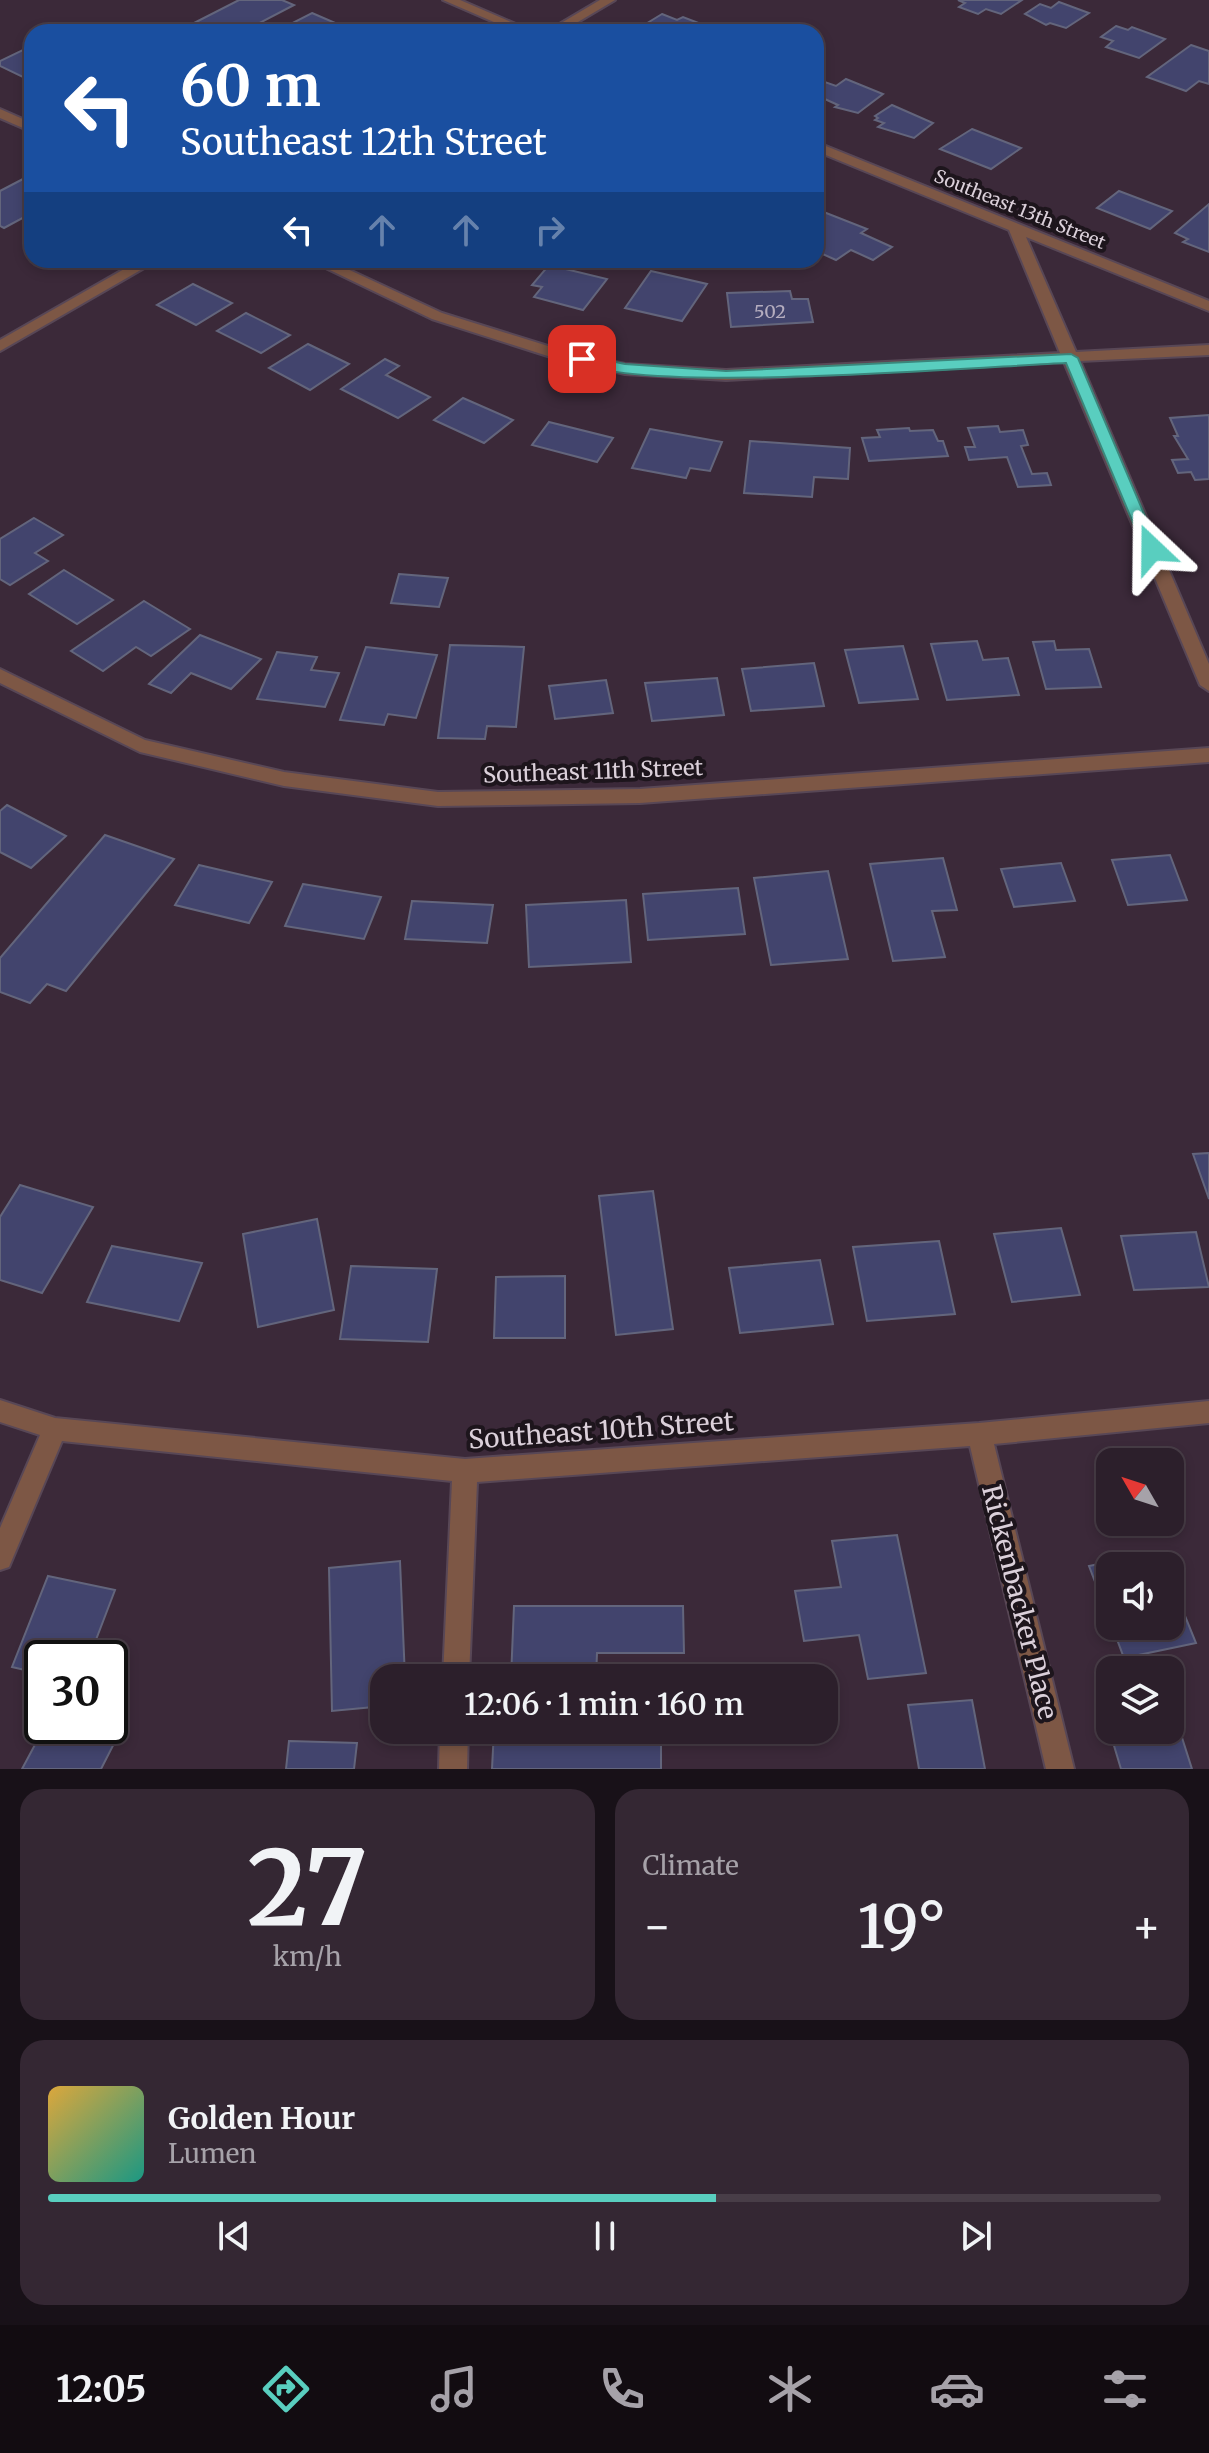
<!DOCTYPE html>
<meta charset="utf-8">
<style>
body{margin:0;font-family:Merriweather,serif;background:#342733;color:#f1f3f6;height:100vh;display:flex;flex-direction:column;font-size:30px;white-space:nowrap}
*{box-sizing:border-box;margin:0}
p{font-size:26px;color:#a6a2a9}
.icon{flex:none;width:44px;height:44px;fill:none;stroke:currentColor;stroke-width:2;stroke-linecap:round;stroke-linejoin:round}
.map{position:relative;height:1769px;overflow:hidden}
.side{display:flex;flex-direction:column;gap:20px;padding:20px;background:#181118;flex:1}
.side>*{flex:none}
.hud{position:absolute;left:24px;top:24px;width:800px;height:244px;border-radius:24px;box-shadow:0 4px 12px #0003,0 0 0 2px #483d47;background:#1a4fa0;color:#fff;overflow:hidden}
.needle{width:52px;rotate:309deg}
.fabs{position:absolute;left:1096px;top:1448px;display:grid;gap:16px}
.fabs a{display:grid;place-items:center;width:88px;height:88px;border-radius:16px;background:#2c1f2b;box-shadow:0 4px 12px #0003,0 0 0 2px #483d47;font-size:40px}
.speed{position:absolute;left:24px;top:1640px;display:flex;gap:16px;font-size:40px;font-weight:700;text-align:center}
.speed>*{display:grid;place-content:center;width:104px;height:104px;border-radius:50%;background:#2c1f2b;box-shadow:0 4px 12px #0003,0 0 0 2px #483d47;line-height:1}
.speed .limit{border:4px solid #111;border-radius:12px;background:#fff;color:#111}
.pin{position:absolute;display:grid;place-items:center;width:68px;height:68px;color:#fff;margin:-34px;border-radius:16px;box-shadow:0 4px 12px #0006}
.me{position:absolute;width:88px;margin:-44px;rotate:337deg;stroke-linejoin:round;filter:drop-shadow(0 0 6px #0008)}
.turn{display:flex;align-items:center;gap:28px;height:168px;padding:0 24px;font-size:36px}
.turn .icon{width:104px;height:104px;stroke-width:2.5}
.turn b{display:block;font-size:56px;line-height:68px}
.lanes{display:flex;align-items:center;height:76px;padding:0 24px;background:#0003;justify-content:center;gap:40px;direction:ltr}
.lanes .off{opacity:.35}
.big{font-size:60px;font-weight:600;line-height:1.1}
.side .tile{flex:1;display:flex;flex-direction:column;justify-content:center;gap:12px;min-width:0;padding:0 28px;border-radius:24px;background:#342733}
.side .dial{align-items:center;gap:0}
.dial b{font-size:104px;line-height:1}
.song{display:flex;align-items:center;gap:24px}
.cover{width:96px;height:96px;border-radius:12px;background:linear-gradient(135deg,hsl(40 70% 55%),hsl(170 70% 35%))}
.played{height:8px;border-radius:4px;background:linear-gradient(90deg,#59cebf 60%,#483d47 60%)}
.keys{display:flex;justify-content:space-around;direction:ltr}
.heat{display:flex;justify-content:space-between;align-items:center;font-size:44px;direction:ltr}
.side .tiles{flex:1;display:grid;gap:20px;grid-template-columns:1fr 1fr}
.tile:last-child{grid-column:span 2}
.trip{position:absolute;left:370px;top:1664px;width:468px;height:80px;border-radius:24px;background:#2c1f2b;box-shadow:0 4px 12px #0003,0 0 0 2px #483d47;font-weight:600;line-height:80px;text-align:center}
.dock{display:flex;height:128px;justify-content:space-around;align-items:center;background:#120c11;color:#a6a2a9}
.dock .icon{width:56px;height:56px}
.dock .on{color:#59cebf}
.dock b{font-size:36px;color:#f1f3f6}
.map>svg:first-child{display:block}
</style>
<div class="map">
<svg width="1209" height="1769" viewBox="0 0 1209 1769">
<rect width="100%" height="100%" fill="#3b2939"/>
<g fill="#42446d" stroke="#63657c" stroke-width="2">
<polygon points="239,0 282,0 294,5 242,32 220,32 196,22"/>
<polygon points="958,0 1022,0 1001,14 986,9 978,14 959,7 965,3"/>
<polygon points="1059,2 1089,13 1066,28 1050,23 1046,25 1025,14 1040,4 1051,8"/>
<polygon points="312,13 347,28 339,32 275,32"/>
<polygon points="662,14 677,20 683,17 701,24 686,32 636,30"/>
<polygon points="1116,26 1128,30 1132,27 1165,39 1139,58 1106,47 1113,41 1101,37"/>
<polygon points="1191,45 1209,51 1209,84 1199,81 1186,91 1147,77"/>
<polygon points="27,48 32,50 32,77 27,79 0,66 0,61"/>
<polygon points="846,79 883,94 858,113 835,107 838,105 816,95 816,88 825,82 836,86"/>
<polygon points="892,105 933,123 914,138 878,127 884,123 875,120 878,118 875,116"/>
<polygon points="972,129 1021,148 991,169 940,149"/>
<polygon points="23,179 32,184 32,213 4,228 0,226 0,191"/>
<polygon points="1119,191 1172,211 1150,229 1097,208"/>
<polygon points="1209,204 1209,252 1183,242 1188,239 1175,233"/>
<polygon points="816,209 867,229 861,233 892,247 873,260 851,250 836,260 816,251"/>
<polygon points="549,265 607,279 583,310 534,297 542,287 532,285"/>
<polygon points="651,271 707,284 682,321 625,308"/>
<polygon points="193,284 232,303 196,325 157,305"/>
<polygon points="790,291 792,299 808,299 813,322 731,327 727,293"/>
<polygon points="246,313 290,335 261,353 217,331"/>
<polygon points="308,344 349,364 310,390 269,368"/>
<polygon points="385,359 399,366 386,375 430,397 398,418 341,389"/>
<polygon points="463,398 513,420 484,443 434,420"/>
<polygon points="1209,415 1209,479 1195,480 1191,472 1178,473 1172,460 1188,459 1174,436 1178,436 1170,418"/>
<polygon points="549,422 613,438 597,462 532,445"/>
<polygon points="998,426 1000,432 1023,430 1028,445 1021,446 1032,474 1047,473 1051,485 1018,487 1007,457 969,460 965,447 975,447 968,428"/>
<polygon points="909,428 910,431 933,430 938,441 943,441 948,456 869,461 862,438 880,437 877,430"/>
<polygon points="650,429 722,442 710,471 690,468 686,478 632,468"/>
<polygon points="750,441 850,448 848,479 814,477 812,497 744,493"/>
<polygon points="34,518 63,535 35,553 48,561 10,585 0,579 0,539"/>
<polygon points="64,570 113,600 77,624 29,594"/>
<polygon points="399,574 448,578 439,607 391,603"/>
<polygon points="144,601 190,629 151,656 136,647 103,671 71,651"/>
<polygon points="200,635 261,659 231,689 191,673 171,693 149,684"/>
<polygon points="977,641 983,660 1008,658 1019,695 947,700 931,644"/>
<polygon points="1054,641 1056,650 1089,649 1101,687 1046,689 1033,642"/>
<polygon points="450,645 524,647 516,727 487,726 485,739 438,738"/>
<polygon points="903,646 918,699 859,703 845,650"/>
<polygon points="366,647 437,655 416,718 388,714 384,725 340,720"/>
<polygon points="277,652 317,657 311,670 339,673 325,707 257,699"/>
<polygon points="814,663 824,706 751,711 742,669"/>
<polygon points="717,678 724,715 652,721 645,683"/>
<polygon points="606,680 613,713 555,719 549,686"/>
<polygon points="7,805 66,836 31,868 0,852 0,811"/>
<polygon points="105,835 174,859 66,991 47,984 30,1003 0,992 0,958"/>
<polygon points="1170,855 1187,900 1128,905 1112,860"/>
<polygon points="943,858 957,910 932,911 945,957 893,961 870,864"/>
<polygon points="1061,863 1075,901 1014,907 1001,869"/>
<polygon points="199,865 272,882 249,923 175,905"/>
<polygon points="828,871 848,959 771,965 754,878"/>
<polygon points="303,884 381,897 364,939 285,926"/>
<polygon points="738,888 745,934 648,940 643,894"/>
<polygon points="626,900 631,962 529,967 526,905"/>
<polygon points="412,901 493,905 487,943 405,939"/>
<polygon points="1209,1153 1209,1199 1193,1154"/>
<polygon points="20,1185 93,1207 42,1293 0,1280 0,1217"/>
<polygon points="653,1191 673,1329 616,1335 599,1196"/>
<polygon points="317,1219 334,1310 258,1327 243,1234"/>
<polygon points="1061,1228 1080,1295 1012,1302 994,1234"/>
<polygon points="1196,1232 1209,1287 1134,1290 1121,1236"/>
<polygon points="939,1241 955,1314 867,1321 853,1247"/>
<polygon points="112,1246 202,1263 179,1321 87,1302"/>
<polygon points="820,1260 833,1324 740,1333 729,1268"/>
<polygon points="351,1266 437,1269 428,1342 340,1339"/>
<polygon points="565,1276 565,1338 494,1338 496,1277"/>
<polygon points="897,1535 926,1673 868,1679 859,1635 804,1641 795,1591 841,1587 832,1541"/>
<polygon points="1159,1552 1165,1566 1110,1566 1110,1621 1089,1566"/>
<polygon points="400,1561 405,1678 384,1678 384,1706 332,1711 329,1568"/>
<polygon points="48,1576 115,1590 89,1658 42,1658 42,1674 12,1667"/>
<polygon points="1170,1579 1196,1643 1124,1658 1112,1626 1170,1626"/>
<polygon points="514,1606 683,1606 684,1653 597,1653 596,1678 511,1678"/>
<polygon points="1110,1688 1110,1730 1170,1730 1170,1700 1192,1769 1121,1769 1097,1689"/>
<polygon points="972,1700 985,1769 919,1769 908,1705"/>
<polygon points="110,1721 123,1726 101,1769 22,1769 45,1726 110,1726"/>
<polygon points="494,1730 661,1730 661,1769 492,1769"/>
<polygon points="289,1741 357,1743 354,1769 286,1769"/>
</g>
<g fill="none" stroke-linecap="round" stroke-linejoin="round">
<g stroke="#584756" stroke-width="4">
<g id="minor">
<polygon points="443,0 460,0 534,32 517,32"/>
<polygon points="600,0 615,0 561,32 546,32"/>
<polygon points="0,109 32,123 32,132 0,118"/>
<polygon points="816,142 1209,301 1209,311 1026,237 1076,352 1209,345 1209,355 1080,361 1209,664 1209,691 1200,685 1064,362 726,380 625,374 554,358 432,319 309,260 328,260 442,313 564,351 625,364 726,370 1060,353 1009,230 816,151"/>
<polygon points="140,260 158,260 0,351 0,340"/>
<polygon points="0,669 145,740 284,772 438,792 640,789 1209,748 1209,762 640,803 438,806 284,786 140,752 0,683"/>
<polygon points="0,1400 55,1418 465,1459 979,1423 1209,1401 1209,1423 994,1444 1074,1769 1046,1769 970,1446 477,1482 469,1678 443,1678 452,1481 62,1441 9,1567 0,1570 0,1528 40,1435 0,1422"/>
<polygon points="440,1730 468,1730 467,1769 439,1769"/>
</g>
</g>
<use href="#minor" fill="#7d5745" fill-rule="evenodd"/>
</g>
<path fill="#59cebf" stroke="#3a867c" stroke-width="2" d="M1071 354 1078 358 1159 549 1157 552H1146L1144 549 1066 363C988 366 621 397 575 359L582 355 625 364 726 371Z"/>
<g text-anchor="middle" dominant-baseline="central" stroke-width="8" stroke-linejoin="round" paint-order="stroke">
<g font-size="18" fill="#dbd0da" stroke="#1d151c">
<text transform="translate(1020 209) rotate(22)">Southeast 13th Street</text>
</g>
<g font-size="18" fill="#b5adbf">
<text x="770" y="311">502</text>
</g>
<g font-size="22" fill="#dbd0da" stroke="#1d151c">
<text transform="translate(593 771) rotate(-2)">Southeast 11th Street</text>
</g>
<g font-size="26" fill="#dbd0da" stroke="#1d151c">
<text transform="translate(601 1430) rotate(-4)">Southeast 10th Street</text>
<text transform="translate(1020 1602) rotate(76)">Rickenbacker Place</text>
</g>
</g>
</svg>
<div class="fabs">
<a><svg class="needle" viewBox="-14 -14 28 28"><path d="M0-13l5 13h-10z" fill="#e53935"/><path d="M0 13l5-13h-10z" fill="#a6a2a9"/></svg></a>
<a><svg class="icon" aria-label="sound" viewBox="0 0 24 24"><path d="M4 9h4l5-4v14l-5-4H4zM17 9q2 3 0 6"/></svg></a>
<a><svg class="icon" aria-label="layers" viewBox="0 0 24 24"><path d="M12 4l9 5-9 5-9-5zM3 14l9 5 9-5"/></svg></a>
</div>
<div class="speed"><div class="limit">30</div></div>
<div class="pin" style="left:582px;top:359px;background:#d93025"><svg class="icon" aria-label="arrive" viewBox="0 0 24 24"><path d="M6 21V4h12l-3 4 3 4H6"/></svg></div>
<svg class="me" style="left:1152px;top:549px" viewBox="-20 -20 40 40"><path d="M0-17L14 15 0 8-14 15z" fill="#59cebf" stroke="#fff" stroke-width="4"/></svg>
<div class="trip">12:06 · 1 min · 160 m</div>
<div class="hud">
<div class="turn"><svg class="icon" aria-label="left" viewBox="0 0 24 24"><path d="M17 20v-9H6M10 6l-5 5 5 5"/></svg><div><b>60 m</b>Southeast 12th Street</div></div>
<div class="lanes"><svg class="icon" aria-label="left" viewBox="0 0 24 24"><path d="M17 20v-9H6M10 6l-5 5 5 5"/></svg><svg class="icon off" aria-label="ahead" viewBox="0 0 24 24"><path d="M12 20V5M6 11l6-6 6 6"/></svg><svg class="icon off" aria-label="ahead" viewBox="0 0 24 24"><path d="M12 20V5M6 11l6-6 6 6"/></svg><svg class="icon off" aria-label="right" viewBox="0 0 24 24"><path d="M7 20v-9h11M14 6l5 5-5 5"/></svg></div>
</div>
</div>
<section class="side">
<div class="tiles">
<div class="tile dial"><b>27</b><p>km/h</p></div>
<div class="tile"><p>Climate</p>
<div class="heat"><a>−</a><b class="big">19°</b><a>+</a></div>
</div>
<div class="tile">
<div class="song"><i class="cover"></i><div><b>Golden Hour</b><p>Lumen</p></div></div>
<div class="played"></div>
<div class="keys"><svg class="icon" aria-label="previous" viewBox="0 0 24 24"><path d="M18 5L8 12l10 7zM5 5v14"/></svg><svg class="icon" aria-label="pause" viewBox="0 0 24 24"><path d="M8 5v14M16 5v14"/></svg><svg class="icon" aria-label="next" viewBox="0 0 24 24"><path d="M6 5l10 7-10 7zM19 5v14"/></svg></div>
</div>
</div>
</section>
<nav class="dock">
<b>12:05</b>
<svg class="icon on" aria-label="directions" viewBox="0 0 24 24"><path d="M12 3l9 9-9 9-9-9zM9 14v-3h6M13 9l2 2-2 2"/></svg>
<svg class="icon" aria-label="music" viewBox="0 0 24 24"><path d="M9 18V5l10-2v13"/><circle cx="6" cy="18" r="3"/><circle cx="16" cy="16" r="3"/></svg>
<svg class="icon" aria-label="phone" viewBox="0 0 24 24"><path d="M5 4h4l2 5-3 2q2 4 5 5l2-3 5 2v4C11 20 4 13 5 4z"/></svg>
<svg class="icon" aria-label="climate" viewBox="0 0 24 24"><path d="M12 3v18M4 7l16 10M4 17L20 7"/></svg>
<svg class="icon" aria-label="car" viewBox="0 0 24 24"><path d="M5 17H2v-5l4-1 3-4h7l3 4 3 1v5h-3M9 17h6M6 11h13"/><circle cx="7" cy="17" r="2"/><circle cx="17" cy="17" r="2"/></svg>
<svg class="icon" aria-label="filters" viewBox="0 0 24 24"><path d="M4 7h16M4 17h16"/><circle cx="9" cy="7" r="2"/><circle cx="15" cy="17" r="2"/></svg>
</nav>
